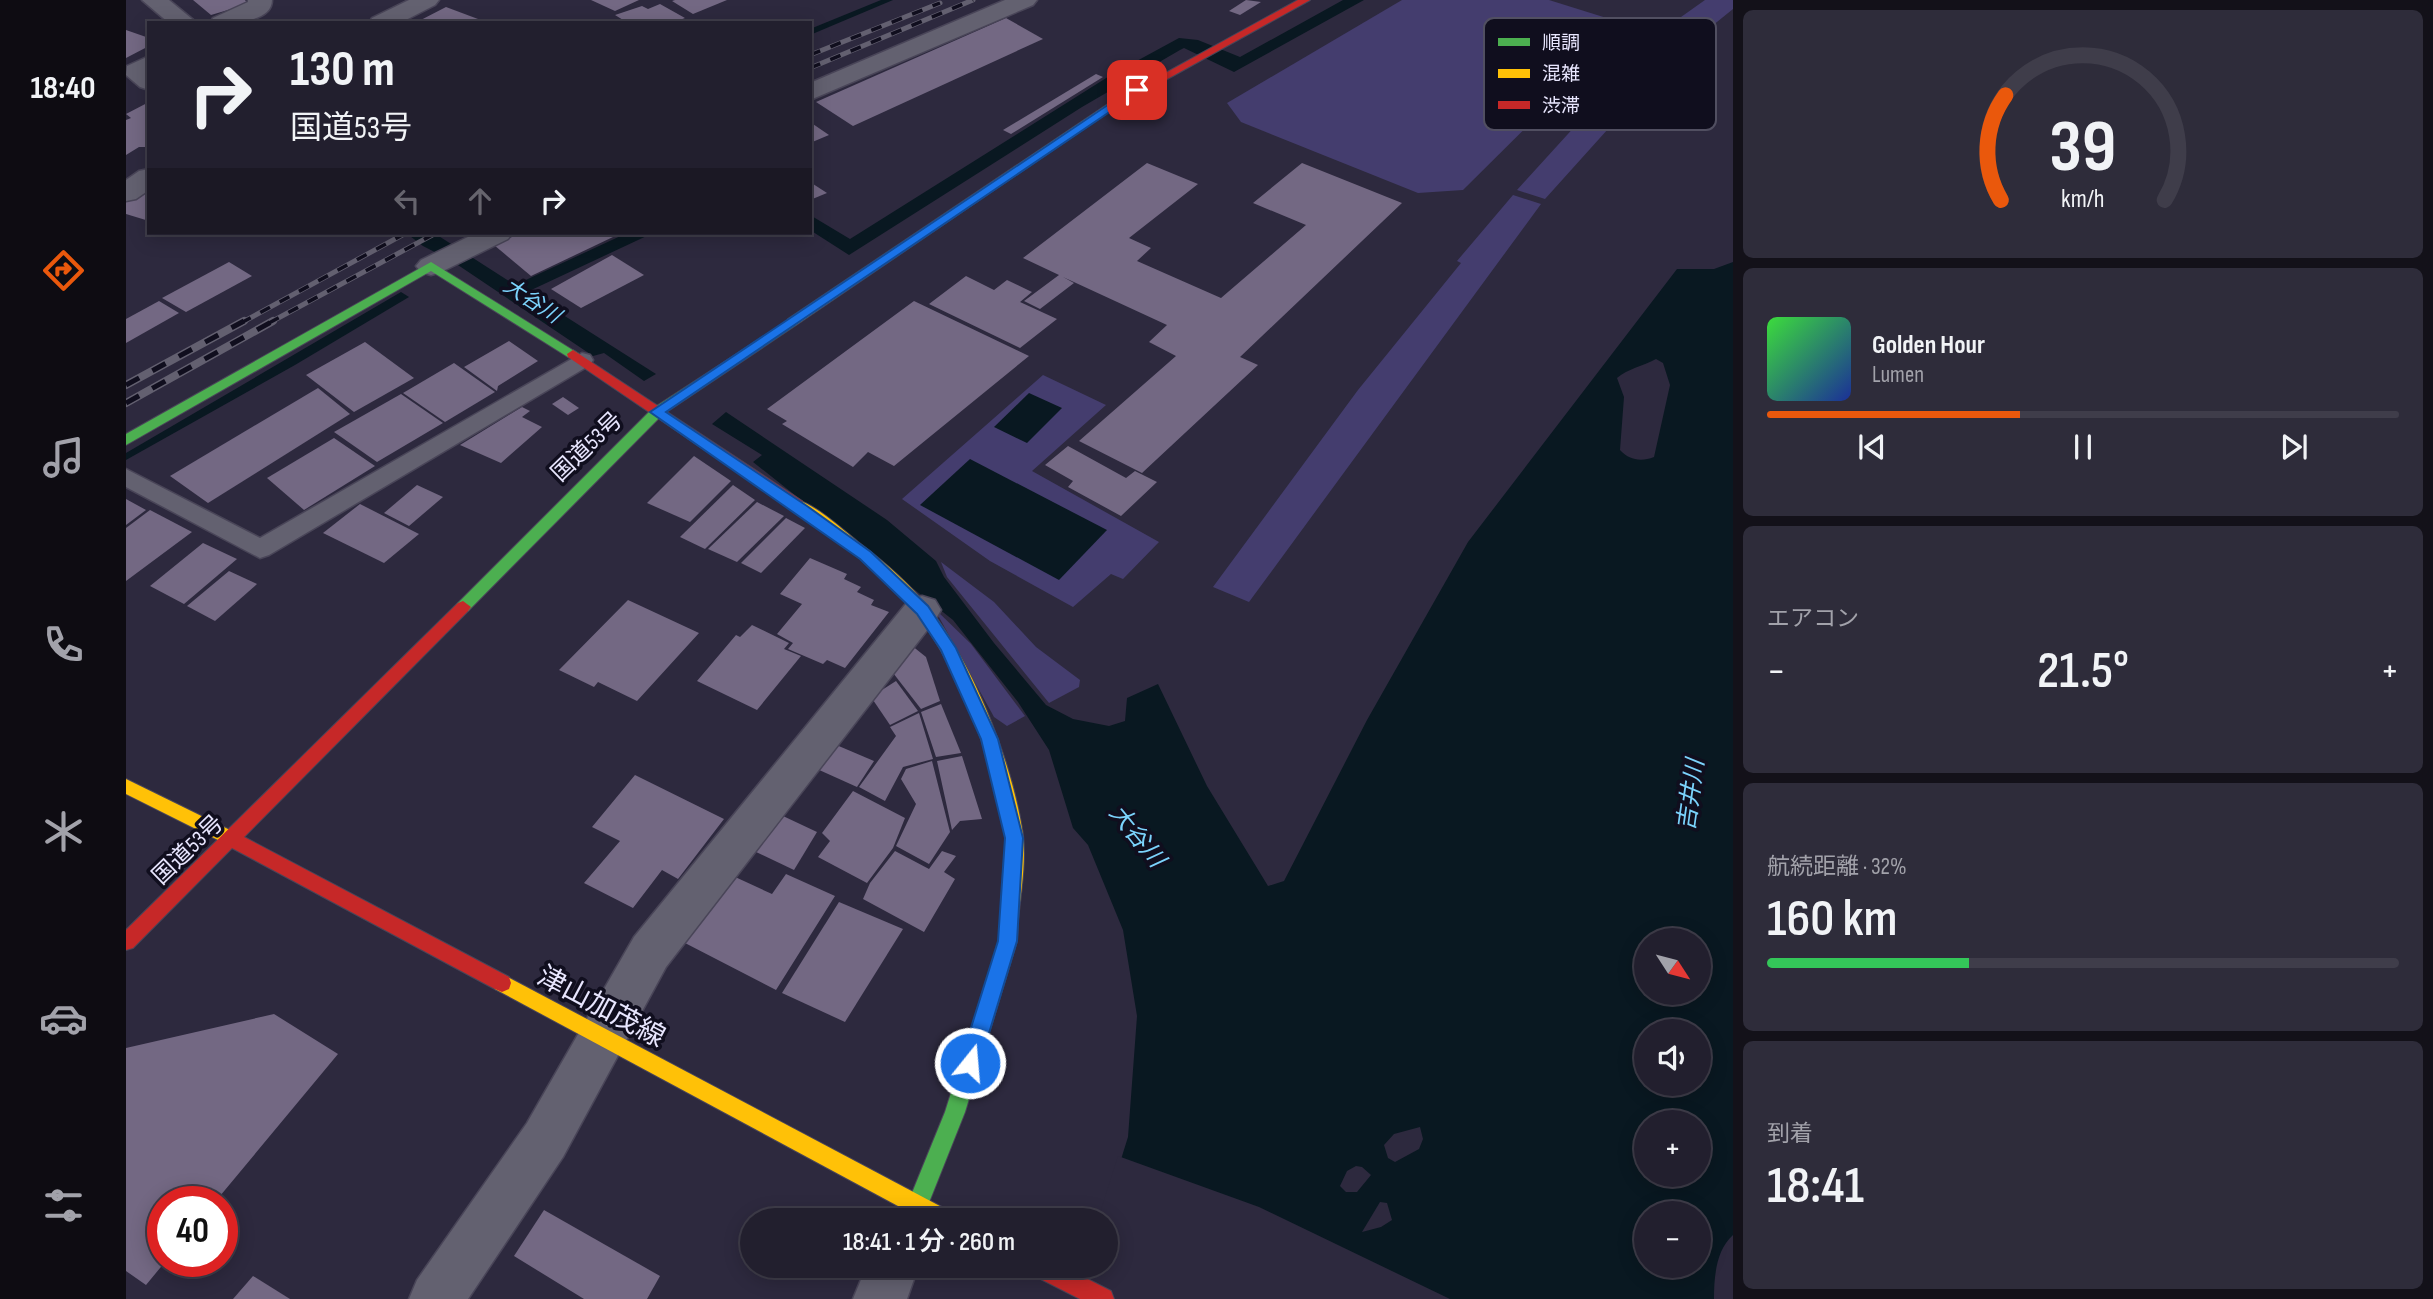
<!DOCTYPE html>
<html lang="ja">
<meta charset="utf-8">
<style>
body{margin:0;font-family:"Sofia Sans Condensed","Noto Sans JP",sans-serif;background:#2e2c3a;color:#f1f3f6;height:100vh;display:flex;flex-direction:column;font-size:26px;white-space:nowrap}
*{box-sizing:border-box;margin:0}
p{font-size:23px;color:#a2a2aa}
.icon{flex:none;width:38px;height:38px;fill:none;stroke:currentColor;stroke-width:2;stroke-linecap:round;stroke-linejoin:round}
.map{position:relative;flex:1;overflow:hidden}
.details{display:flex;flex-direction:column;gap:10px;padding:10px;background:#131119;width:700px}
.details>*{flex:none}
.hud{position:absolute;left:21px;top:21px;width:665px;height:214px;border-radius:0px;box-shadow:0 4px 18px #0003,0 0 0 2px #3f3d4a;background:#221f2e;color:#f1f3f6;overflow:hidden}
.needle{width:46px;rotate:126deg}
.tools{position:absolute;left:1508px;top:928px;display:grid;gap:14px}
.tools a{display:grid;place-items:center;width:77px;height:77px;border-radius:50%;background:#221f2e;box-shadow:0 4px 18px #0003,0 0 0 2px #3f3d4a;font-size:35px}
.speed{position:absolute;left:21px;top:1186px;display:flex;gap:14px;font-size:35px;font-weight:700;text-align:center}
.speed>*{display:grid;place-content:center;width:91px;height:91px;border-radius:50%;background:#221f2e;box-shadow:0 4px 18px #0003,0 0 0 2px #3f3d4a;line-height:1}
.speed .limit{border:10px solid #d22;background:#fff;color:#111}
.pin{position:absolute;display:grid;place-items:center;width:60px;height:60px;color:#fff;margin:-30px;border-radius:14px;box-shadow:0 4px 10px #0006}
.me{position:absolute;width:77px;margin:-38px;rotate:17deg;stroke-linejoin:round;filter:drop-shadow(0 0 5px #0008)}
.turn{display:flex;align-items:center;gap:24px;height:147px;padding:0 28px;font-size:32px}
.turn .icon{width:91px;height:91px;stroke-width:2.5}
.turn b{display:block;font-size:49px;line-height:60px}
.lanes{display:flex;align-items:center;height:66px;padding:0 28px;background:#0003;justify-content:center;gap:35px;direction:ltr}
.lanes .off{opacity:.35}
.big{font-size:52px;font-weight:600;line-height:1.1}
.details .widget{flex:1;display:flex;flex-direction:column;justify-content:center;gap:10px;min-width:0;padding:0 24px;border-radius:10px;background:#2e2c3a}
.details .dial{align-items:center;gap:0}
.dial svg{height:182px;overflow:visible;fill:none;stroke:#3f3d4a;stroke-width:7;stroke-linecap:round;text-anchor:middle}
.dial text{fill:#f1f3f6;stroke:none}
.song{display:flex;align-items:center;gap:21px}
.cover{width:84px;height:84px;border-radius:10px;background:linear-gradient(135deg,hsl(120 70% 55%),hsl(230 70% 35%))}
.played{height:7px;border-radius:4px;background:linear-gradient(90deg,#ea580c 40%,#3f3d4a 40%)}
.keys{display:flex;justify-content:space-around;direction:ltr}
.heat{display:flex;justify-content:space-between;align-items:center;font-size:38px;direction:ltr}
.charge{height:10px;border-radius:5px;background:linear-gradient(90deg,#34c759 32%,#3f3d4a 0)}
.trip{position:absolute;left:614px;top:1208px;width:378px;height:70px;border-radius:35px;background:#221f2e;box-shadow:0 4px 18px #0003,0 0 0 2px #3f3d4a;font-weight:600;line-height:70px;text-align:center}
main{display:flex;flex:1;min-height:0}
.tab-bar{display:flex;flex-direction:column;width:126px;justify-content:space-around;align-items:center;background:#0e0c12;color:#a2a2aa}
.tab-bar .icon{width:49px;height:49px}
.tab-bar .current{color:#ea580c}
.tab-bar b{font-size:32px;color:#f1f3f6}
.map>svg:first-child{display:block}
</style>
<main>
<nav class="tab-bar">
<b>18:40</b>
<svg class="icon current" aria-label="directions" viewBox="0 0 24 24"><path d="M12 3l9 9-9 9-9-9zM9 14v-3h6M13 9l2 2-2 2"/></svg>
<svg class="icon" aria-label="music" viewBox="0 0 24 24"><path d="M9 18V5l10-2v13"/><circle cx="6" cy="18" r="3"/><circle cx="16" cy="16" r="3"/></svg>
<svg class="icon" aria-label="phone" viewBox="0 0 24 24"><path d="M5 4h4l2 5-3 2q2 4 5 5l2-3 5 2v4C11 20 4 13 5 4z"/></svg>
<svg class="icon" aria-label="climate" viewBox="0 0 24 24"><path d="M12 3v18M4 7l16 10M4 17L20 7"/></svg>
<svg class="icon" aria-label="car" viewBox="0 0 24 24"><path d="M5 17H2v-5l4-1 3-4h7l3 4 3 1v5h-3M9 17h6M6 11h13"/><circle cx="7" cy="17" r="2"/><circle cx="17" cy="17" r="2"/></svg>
<svg class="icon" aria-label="filters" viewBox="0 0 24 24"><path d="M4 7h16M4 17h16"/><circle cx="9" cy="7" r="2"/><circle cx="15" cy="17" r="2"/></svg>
</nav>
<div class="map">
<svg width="1607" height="1299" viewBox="0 0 1607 1299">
<rect width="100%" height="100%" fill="#2d293e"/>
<g fill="#443d6e">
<polygon points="1276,0 1423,0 1503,25 1337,190 1292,193 1115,122 1101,103"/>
<polygon points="1579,0 1607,0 1607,9 1586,26 1555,17"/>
<polygon points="1550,24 1578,32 1509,99 1419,199 1391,190 1482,90"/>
<polygon points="1387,195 1415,204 1123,602 1087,587 1232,390 1335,263 1331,261"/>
<polygon points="917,375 980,405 906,471 1033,542 997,579 985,574 947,607 864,561 776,499"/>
<polygon points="815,562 868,602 910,647 954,680 953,687 923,703 821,577"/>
<polygon points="808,608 845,644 899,716 881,726 868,717"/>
</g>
<g fill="#091821" fill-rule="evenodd">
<polygon points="1217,0 1238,0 1108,72 1058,48 1054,50 956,107 723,255 684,230 684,215 724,239 985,75 1053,38 1072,40 1114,57"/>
<polygon points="280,233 308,233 389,285 501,233 527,233 401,292 530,374 518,381 478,353 467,356 326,261 297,246"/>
<path d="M1607 262V1235C1590 1250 1588 1277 1588 1299H950L980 1265V1220H976L1002 1137 1011 1016 997 930 962 845 947 828 923 750 892 702 827 620 627 462 636 455 586 424 600 412 761 520 810 561 818 577 868 643 920 705 947 719 983 726 999 721 1001 698 1032 684 1081 786 1142 886 1158 881 1241 720 1342 542 1551 269H1588ZM1530 359 1537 363 1544 385 1528 457C1515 462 1503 460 1494 450L1498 397 1491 378C1501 369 1517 366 1530 359ZM1521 940H1573V992H1521ZM1521 1031H1573V1083H1521ZM1521 1122H1573V1174H1521ZM1294 1127 1297 1139 1293 1149 1269 1162 1262 1158 1258 1145 1268 1134ZM1230 1166 1236 1167 1245 1175 1231 1192H1220L1214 1186 1221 1171ZM1254 1202 1261 1203 1266 1220 1255 1227 1236 1232ZM1521 1213H1573V1265H1521Z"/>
<polygon points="275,292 283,297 169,365 0,460 0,453"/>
<polygon points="903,393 936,408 901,443 868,427"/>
<polygon points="844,459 981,530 933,580 794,505"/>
</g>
<polygon fill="#2d293e" points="992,1156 1133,1207 1324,1299 947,1299 957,1265 980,1265 980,1220 972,1219"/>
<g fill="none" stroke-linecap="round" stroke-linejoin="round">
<polygon fill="#091821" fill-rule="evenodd" points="755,0 767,0 684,35 684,29"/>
</g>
<g fill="#736883">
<polygon points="67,0 119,0 122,4 85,15"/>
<polygon points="465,0 513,0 489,11"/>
<polygon points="549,0 601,0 567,14 546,1"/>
<polygon points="1120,0 1135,2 1114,15 1103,11"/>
<polygon points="534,4 559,18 546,23 502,23 489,15 516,6 522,9"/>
<polygon points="320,7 352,19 344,23 289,23"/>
<polygon points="880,18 917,39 727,126 690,102"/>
<polygon points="0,30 23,38 23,46 0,58"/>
<polygon points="970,74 977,77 885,134 877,130"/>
<polygon points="23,102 23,147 13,147 0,155 0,120 5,118 0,114"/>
<polygon points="684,122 703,135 684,143"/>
<polygon points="1021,163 1072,184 1003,238 1025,248 1011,261 1095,298 1180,225 1127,203 1176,163 1276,203 1114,357 1132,365 1016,473 953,441 1050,356 1023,342 1041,325 937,277 948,283 914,309 898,301 933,275 897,258"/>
<polygon points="684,182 701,193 684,200"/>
<polygon points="13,188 23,191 23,221 0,214 0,197"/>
<polygon points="395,233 481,233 487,237 405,276 368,245"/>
<polygon points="486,255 518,275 455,308 425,289"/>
<polygon points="103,262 126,276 60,312 36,298"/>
<polygon points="840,276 868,290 881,280 906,292 894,302 931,319 894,348 803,304"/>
<polygon points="33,301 53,313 0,343 0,319"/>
<polygon points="788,301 903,356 768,466 742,452 727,467 656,424 661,421 641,409"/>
<polygon points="383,341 412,361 372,386 371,391 338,367"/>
<polygon points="239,342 288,378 228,412 180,375"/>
<polygon points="328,363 369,392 319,422 277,393"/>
<polygon points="192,388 224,414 82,503 44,476"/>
<polygon points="275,394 317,423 251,462 208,432"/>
<polygon points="437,397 453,408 442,415 426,404"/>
<polygon points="396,407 404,411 396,417 416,427 375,463 334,445"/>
<polygon points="208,438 249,466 178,510 141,478"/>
<polygon points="942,446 1000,478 1009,471 1031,482 995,516 942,487 947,481 919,465"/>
<polygon points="568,456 605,481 564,522 521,503"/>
<polygon points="291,485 317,497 283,526 258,513"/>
<polygon points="607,485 629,500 579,549 554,537"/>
<polygon points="0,499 20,510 0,525"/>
<polygon points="631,502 658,516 611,562 582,549"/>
<polygon points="234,504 293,534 258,563 197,533"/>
<polygon points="24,510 66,532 0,581 0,528"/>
<polygon points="660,518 679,528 635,573 615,563"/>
<polygon points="77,543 111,559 58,604 24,586"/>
<polygon points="684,558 721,574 718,579 735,587 731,592 748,600 745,605 763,612 719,668 701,660 697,664 662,649 667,643 651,634 676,604 654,594"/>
<polygon points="103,571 131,584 89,621 61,606"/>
<polygon points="502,600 573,633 511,701 472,682 468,687 433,670"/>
<polygon points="626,625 663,643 658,649 675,656 631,710 571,681 610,635 614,637"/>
<polygon points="785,645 800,657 814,701 795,709 764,669"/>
<polygon points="770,681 792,711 764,725 745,697"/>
<polygon points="815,704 835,753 810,757 795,712"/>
<polygon points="793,713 807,759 777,767 759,801 733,787 770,736 764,727"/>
<polygon points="708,744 748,761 731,787 691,769"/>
<polygon points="836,756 856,819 834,821 826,830 811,761"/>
<polygon points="806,761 824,832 803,864 770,846 790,804 775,779 780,769"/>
<polygon points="509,775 598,819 552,879 536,870 507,908 458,883 494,841 466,827"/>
<polygon points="727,791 779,818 767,848 741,883 692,857 704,841 696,833"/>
<polygon points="657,816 691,832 668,870 628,851"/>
<polygon points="769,851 803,869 816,851 830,856 818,872 829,879 798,932 737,899 744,883"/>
<polygon points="660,874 709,896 650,990 559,943 607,876 646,894"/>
<polygon points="713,902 777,929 719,1022 656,993"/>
<polygon points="148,1014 212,1054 89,1202 37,1202 37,1262 39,1262 20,1285 0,1271 0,1048"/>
<polygon points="418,1210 534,1276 521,1299 458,1299 388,1256"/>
<polygon points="127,1276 164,1299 107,1299"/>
</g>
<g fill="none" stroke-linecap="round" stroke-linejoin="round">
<g stroke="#494558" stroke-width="3">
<polygon id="lane" points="456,353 464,355 467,360 464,365 143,555 134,558 0,487 0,469 134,538"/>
</g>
<g stroke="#494558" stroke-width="3">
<g id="street">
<polygon points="16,0 43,0 71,23 43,23"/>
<path d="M122 0H146C146 24 101 23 84 23L87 18 122 2Z"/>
<polygon points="283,0 313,0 309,5 274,23 243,23 246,18"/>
<polygon points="879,0 911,0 907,5 684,100 684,83"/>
<polygon points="23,56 23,90 14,87 0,75 1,66"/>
<polygon points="23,169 23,190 10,199 0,201 0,180 13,171"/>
<polygon points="350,233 386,233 382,239 315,272 305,275 295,272 290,266 295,260"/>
<polygon points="796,596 809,600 815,610 809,620 540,967 437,1157 342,1299 283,1299 291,1280 401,1123 508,937 783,600"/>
<polygon points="741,1265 793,1265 781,1299 727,1299"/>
</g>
</g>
<g stroke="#494558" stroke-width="2">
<g id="fast">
<polygon points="305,262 453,354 447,358 442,357 305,271 0,445 0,434"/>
<polygon points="666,318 670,319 670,325 536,415 342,611 332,611 329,607 332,603 526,409"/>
<polygon points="883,912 889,914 892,920 891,941 839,1112 796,1220 775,1220 819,1112 873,941 877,914"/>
</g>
</g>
<g stroke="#494558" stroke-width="2">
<g id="slow">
<polygon points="988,100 997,102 670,325 662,325 662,319"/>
<path d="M671 500C690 505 716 529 732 542 757 561 782 582 802 607 847 662 887 765 897 835 900 863 895 892 892 920L889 926 883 928 877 926 874 920C877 892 883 863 879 835 871 768 833 668 791 615 758 572 710 539 666 509L664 505 666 501Z"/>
<polygon points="0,779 112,834 115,839 112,844 106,846 100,844 0,794"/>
<polygon points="376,974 827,1213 830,1220 798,1220 369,989 367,983 369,977"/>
</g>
</g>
<g stroke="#494558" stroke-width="2">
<g id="jam">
<polygon points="1172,0 1184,0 996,104 987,102"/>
<polygon points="447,350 676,501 678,505 676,509 666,509 442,357 441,354"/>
<polygon points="337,601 345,607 342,611 118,837 383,977 385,983 383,989 376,992 369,989 106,848 7,948 0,950 0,930 332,603"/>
<polygon points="900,1265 934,1265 985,1291 988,1299 954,1299 903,1273"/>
</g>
</g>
<use href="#lane" fill="#636170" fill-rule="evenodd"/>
<use href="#street" fill="#636170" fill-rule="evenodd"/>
<use href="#fast" fill="#4caf50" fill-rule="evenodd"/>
<use href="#slow" fill="#ffc107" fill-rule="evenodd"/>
<use href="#jam" fill="#c62828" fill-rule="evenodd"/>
<g stroke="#636070" stroke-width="5">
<g id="rail-far1">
<polyline points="684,55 814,3"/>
<polyline points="684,68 847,0"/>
<polyline points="115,323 280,233"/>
<polyline points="143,323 310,233"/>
</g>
</g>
<g stroke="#636070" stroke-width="8">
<g id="rail">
<polyline points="0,385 118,321"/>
<polyline points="0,403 147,321"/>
</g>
</g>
<use href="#rail-far1" stroke="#100e1e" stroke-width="3.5" stroke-dasharray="11" stroke-linecap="butt"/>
<use href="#rail" stroke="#100e1e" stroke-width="5" stroke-dasharray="15" stroke-linecap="butt"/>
</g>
<polygon fill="#1a73e8" stroke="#114b97" stroke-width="2" points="1007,88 1016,90 540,412 681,506 745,552 802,606 830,648 872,739 897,838 891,941 854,1063 851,1069 844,1072 837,1069 834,1063 872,941 879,838 855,739 815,650 791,614 734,559 524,412"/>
<g text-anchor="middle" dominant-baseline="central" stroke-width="7" stroke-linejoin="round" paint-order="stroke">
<g font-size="21" font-style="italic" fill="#7bd3fc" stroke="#100e1e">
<text transform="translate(406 301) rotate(33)">大谷川</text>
</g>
<g font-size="23" fill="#e8e6fe" stroke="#100e1e">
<text transform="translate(461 447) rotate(-44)">国道53号</text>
<text transform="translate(62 850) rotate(-44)">国道53号</text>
</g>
<g font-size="24" font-style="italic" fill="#7bd3fc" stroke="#100e1e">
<text transform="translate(1565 795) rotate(-82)">吉井川</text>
<text transform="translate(1011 836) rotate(51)">大谷川</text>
</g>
<g font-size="28" fill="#e8e6fe" stroke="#100e1e">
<text transform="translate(475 1007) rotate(28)">津山加茂線</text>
</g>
</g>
<rect x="1358" y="18" width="232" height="112" rx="10" fill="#100e1e" stroke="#514f61" stroke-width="2"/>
<rect x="1372" y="38" width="32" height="8" fill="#4caf50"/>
<rect x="1372" y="69" width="32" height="9" fill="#ffc107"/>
<rect x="1372" y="101" width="32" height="8" fill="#c62828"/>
<g font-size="19" fill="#e8e6fe">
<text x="1416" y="49">順調</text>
<text x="1416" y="80">混雑</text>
<text x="1416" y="112">渋滞</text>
</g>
</svg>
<div class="tools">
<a><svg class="needle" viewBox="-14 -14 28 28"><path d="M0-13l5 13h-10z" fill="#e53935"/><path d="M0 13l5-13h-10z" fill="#a2a2aa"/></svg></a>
<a><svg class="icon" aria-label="sound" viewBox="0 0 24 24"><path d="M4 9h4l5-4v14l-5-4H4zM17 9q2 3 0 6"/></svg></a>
<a>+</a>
<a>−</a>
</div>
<div class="speed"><div class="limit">40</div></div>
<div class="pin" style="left:1011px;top:90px;background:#d93025"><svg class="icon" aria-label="arrive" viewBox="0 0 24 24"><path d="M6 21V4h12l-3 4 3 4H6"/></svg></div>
<svg class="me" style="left:844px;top:1063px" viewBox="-20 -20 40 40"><circle r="17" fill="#1a73e8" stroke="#fff" stroke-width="3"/><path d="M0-11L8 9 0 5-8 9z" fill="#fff"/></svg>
<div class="trip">18:41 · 1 分 · 260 m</div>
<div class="hud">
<div class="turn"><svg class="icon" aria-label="right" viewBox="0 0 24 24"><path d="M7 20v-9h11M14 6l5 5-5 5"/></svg><div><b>130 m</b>国道53号</div></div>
<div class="lanes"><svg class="icon off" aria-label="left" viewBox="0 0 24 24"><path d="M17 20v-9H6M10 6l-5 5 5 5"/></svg><svg class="icon off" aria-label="ahead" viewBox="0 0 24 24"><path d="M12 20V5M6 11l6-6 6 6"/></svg><svg class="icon" aria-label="right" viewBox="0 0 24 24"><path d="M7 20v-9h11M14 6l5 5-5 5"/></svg></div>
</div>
</div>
<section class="details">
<div class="widget dial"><svg viewBox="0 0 100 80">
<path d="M14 69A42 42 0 1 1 86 69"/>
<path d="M14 69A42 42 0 0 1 16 23" stroke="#ea580c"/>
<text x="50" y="56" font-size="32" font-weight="700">39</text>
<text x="50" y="72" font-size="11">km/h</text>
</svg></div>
<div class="widget">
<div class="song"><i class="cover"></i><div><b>Golden Hour</b><p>Lumen</p></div></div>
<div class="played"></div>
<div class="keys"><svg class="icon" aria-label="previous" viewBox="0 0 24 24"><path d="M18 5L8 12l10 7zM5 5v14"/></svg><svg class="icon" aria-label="pause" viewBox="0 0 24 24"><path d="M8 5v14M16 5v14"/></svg><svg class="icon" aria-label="next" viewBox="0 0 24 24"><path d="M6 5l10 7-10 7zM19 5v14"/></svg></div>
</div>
<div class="widget"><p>エアコン</p>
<div class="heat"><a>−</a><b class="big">21.5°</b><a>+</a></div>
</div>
<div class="widget"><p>航続距離 · 32%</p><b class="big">160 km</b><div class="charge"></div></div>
<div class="widget"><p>到着</p><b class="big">18:41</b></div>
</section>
</main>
